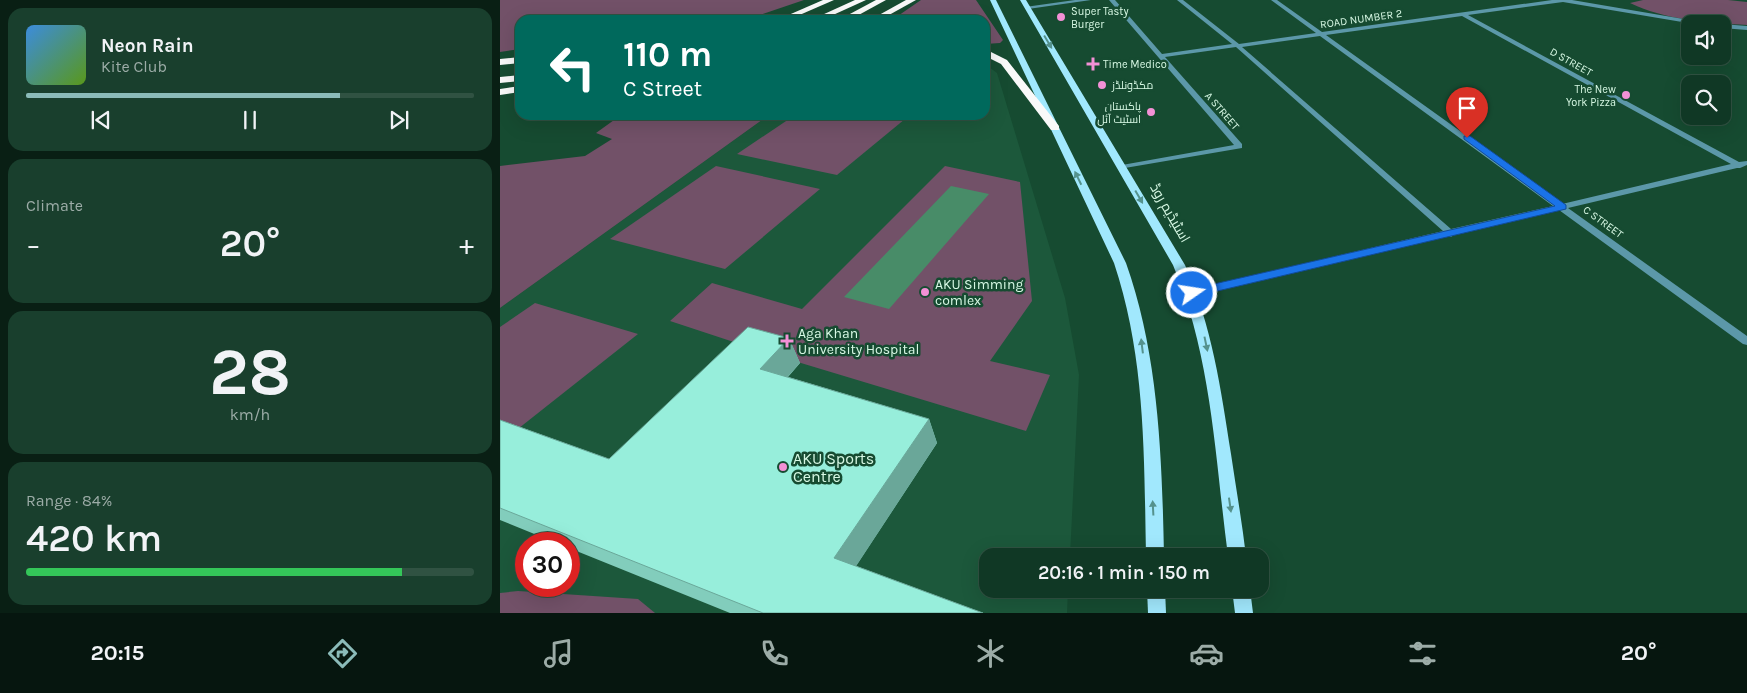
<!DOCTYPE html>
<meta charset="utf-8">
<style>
body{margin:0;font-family:Karla,Cairo,sans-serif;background:#193f2d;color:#f1f3f6;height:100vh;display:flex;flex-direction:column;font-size:19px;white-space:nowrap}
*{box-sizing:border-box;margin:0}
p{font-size:16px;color:#9caca7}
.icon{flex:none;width:28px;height:28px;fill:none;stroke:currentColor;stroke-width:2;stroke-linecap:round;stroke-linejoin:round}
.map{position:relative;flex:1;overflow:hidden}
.side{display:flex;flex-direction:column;gap:8px;padding:8px;background:#091f14;width:500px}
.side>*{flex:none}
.guide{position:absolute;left:15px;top:15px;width:475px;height:105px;border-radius:15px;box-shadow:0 5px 20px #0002,0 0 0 1px #305242;background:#00695c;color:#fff;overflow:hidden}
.fabs{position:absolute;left:1181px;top:15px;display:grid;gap:10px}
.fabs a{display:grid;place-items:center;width:50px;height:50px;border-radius:10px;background:#103825;box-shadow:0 5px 20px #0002,0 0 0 1px #305242;font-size:25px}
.speed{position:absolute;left:15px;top:532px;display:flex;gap:10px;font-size:25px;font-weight:700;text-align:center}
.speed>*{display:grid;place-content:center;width:65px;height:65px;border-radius:50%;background:#103825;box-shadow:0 5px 20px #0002,0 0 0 1px #305242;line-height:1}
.speed .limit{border:8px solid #d22;background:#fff;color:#111}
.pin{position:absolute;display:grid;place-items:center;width:42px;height:42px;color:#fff;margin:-51px -21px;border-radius:50% 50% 50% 0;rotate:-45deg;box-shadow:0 0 5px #0007}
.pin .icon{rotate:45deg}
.me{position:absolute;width:55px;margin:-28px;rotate:77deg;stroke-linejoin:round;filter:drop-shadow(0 0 4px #0008)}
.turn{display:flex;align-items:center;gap:18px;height:105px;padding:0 25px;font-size:22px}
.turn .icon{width:65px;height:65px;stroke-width:2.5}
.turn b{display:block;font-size:35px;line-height:42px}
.big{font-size:38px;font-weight:600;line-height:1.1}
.side .tile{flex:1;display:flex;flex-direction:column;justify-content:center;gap:8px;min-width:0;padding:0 18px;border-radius:15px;background:#193f2d}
.side .dial{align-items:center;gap:0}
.dial b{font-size:65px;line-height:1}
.song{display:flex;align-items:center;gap:15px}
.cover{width:60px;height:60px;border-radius:8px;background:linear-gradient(135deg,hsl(210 70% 55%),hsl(90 70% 35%))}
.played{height:5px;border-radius:2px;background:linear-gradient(90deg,#8bbbb9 70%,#305242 70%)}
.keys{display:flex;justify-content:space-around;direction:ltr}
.heat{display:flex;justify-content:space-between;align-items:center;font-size:28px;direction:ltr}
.charge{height:8px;border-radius:4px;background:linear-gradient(90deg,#34c759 84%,#305242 0)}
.trip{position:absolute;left:479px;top:548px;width:290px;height:50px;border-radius:15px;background:#103825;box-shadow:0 5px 20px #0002,0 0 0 1px #305242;font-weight:600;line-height:50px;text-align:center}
.menu{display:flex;height:80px;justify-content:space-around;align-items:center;background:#06160f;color:#9caca7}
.menu .icon{width:35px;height:35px}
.menu .active{color:#8bbbb9}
.menu b{font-size:22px;color:#f1f3f6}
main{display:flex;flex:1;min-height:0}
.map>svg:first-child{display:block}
</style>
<main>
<section class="side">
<div class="tile">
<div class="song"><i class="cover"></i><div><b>Neon Rain</b><p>Kite Club</p></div></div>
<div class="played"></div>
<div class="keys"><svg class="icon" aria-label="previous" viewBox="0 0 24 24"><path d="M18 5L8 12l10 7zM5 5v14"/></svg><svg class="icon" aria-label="pause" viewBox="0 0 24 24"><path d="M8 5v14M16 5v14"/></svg><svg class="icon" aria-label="next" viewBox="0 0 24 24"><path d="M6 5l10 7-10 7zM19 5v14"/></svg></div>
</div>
<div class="tile"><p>Climate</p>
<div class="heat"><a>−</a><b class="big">20°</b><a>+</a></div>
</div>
<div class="tile dial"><b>28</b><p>km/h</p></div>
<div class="tile"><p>Range · 84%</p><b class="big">420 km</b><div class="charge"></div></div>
</section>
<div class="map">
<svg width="1247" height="613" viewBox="0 0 1247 613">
<rect width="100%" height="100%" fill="#164b31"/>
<path fill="#1c583b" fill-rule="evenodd" d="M485 64 497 73 565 298 579 375 570 556H488V589H568L567 613H0V308L269 115H485ZM26 544H69V586H26Z"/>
<g fill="#725168">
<polygon points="0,0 304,0 245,20 20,20 20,49 0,52"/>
<polygon points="421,0 476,0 503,40 500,43 485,44 485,20 392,20"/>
<path d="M1143 0H1228L1247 2V25C1209 23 1165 20 1130 3Z"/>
<polygon points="121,115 269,115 0,308 0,166 85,156 112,139 96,133"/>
<polygon points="295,115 386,115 405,119 337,175 237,154"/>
<polygon points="216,166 320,189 225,269 110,239"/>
<polygon points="445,166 520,182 532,301 490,361 550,375 526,431 261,351 170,321 212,283 302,309"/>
<polygon points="35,303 138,334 0,443 0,327"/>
<polygon points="18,591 138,599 155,613 0,613 0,593"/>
</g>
<polygon fill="#488c68" points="451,186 489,194 389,309 344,297"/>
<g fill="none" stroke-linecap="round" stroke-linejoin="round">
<g fill="#5c98a9" fill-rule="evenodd">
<polygon points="575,0 591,0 528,9 525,7"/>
<path d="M609 0H615L662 54 732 44 677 0H683L739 44 816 33 771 0H777L822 32 1052 0H1072L1207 23 1194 24 1063 2 968 15 1239 162 1247 161V165L1240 168H1237L1068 208 1247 336V345L1243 344 1059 210 955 234 951 237 948 236 692 296 689 295 687 293 692 290 943 231 736 47 665 57 742 144V148L619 169 618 167 622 165 734 145ZM962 16 1231 164 1062 204 826 35ZM820 36 1053 206 951 229 742 47Z"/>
<polygon points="1222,24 1247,26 1247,30 1222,28"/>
</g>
<g fill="#a1e8fd" fill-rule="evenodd">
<path d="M490 0H496L626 263C659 356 662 458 664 556H646C644 456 646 359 614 263Z"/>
<path d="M520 0H526L685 265C712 326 721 389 731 454 736 488 742 522 746 556H728C715 458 712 357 673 265Z"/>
<polygon points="647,589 665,589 666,613 648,613"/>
<polygon points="732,589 750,589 753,613 735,613"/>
</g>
<g fill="#f9f9f9" fill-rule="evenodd">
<polygon points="323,0 334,0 288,20 277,20"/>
<polygon points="355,0 366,0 322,20 311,20"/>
<polygon points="376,0 386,0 355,17 348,15"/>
<polygon points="406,0 416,0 380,20 370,20"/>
<polygon points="485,49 507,60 559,126 559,130 551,130 501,64 485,56"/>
<polygon points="20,57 20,63 0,65 0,59"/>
<polygon points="20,75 20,81 0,83 0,77"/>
<polygon points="20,86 20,92 0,95 0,89"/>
</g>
</g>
<polygon fill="#82cdbc" points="289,338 300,363 288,377 429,419 437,443 356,566 483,613 230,613 69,548 69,544 59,544 0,520 0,420 109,459"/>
<g fill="#6aa799">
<polygon points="289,338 300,363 273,393 260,369"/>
<polygon points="429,419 437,443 347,580 334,558"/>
</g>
<polygon fill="#97eedb" stroke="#6aa799" points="248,327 289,338 260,369 429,419 334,558 483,613 263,613 0,508 0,420 109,459"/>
<defs><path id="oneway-solid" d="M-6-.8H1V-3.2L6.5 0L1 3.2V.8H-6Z" transform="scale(1.25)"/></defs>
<g fill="#55928d">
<use href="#oneway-solid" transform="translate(548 42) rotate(59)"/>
<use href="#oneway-solid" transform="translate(578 178) rotate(-116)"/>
<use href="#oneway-solid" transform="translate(639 197) rotate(60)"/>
<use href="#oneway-solid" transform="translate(706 344) rotate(78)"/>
<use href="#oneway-solid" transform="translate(642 346) rotate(-97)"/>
<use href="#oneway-solid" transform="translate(730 505) rotate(82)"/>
<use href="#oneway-solid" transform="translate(653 508) rotate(-93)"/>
</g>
<polygon fill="#1a73e8" stroke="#114b97" points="964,136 970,136 1066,205 1066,209 692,297 687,293 692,289 1055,206 964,139"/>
<g fill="#f391d6" stroke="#164b31" stroke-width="2">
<circle cx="561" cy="17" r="5"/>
<path d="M590.5 56.5h5v5h5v5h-5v5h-5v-5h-5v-5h5z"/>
<circle cx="602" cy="85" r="5"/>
<circle cx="1126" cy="95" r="5"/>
<circle cx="651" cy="112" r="5"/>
<circle cx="425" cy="292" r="5"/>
<path d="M284.5 333.5h5v5h5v5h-5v5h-5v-5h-5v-5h5z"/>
<circle cx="283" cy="467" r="5"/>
</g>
<g text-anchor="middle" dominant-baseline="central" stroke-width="5" stroke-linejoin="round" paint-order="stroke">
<g font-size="11" fill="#d7f8e4" stroke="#164b31" text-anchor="start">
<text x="571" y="11">Super Tasty<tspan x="571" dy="13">Burger</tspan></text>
<text x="603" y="64">Time Medico</text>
<text x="612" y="85">مکڈونلڈز</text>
<text x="1116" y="89" text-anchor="end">The New<tspan x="1116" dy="13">York Pizza</tspan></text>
<text x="641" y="106" text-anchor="end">پاکستان<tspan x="641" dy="13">اسٹیٹ آئل</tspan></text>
</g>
<g font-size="11" fill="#d7f8e4" stroke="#164b31">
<text transform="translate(861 19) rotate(-8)">ROAD NUMBER 2</text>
<text transform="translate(1071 62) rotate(29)">D STREET</text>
<text transform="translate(722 111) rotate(49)">A STREET</text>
<text transform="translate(1103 222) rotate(36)">C STREET</text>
</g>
<g font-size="14" fill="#d7f8e4" stroke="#164b31">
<text transform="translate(670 213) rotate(60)">اسٹیڈیم روڈ</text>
</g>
<g font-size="14" fill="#d7f8e4" stroke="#164b31" text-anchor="start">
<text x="435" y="284">AKU Simming<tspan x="435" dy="16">comlex</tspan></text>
<text x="298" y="333">Aga Khan<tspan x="298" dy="16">University Hospital</tspan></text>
</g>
<g font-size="16" fill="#d7f8e4" stroke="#164b31" text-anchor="start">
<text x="293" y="458">AKU Sports<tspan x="293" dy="18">Centre</tspan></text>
</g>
</g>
</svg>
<div class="fabs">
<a><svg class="icon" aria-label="sound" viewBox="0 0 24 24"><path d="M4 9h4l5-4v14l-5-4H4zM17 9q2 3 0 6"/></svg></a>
<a><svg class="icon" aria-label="search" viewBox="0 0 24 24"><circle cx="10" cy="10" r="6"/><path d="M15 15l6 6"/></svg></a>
</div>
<div class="speed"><div class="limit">30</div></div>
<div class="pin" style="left:967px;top:138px;background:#d93025"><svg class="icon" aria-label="arrive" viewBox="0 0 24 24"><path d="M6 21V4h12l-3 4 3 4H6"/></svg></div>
<svg class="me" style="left:692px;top:293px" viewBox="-20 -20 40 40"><circle r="17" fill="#1a73e8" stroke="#fff" stroke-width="3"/><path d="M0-11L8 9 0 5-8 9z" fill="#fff"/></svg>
<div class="trip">20:16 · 1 min · 150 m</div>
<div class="guide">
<div class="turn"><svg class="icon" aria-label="left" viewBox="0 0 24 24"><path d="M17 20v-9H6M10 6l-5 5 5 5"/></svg><div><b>110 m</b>C Street</div></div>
</div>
</div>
</main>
<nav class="menu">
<b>20:15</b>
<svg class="icon active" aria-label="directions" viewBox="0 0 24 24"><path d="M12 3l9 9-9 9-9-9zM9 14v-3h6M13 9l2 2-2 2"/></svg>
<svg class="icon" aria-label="music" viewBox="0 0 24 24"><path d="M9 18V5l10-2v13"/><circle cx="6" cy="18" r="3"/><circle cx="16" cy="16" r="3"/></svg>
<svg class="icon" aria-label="phone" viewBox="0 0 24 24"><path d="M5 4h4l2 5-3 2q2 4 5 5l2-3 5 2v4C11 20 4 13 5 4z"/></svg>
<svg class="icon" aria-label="climate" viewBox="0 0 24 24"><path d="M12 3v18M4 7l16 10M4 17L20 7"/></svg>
<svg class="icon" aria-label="car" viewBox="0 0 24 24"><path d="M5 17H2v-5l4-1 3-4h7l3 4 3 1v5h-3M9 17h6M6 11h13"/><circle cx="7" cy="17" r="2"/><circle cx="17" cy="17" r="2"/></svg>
<svg class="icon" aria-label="filters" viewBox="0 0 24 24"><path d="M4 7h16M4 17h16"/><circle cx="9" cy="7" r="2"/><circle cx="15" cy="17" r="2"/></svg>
<b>20°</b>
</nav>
